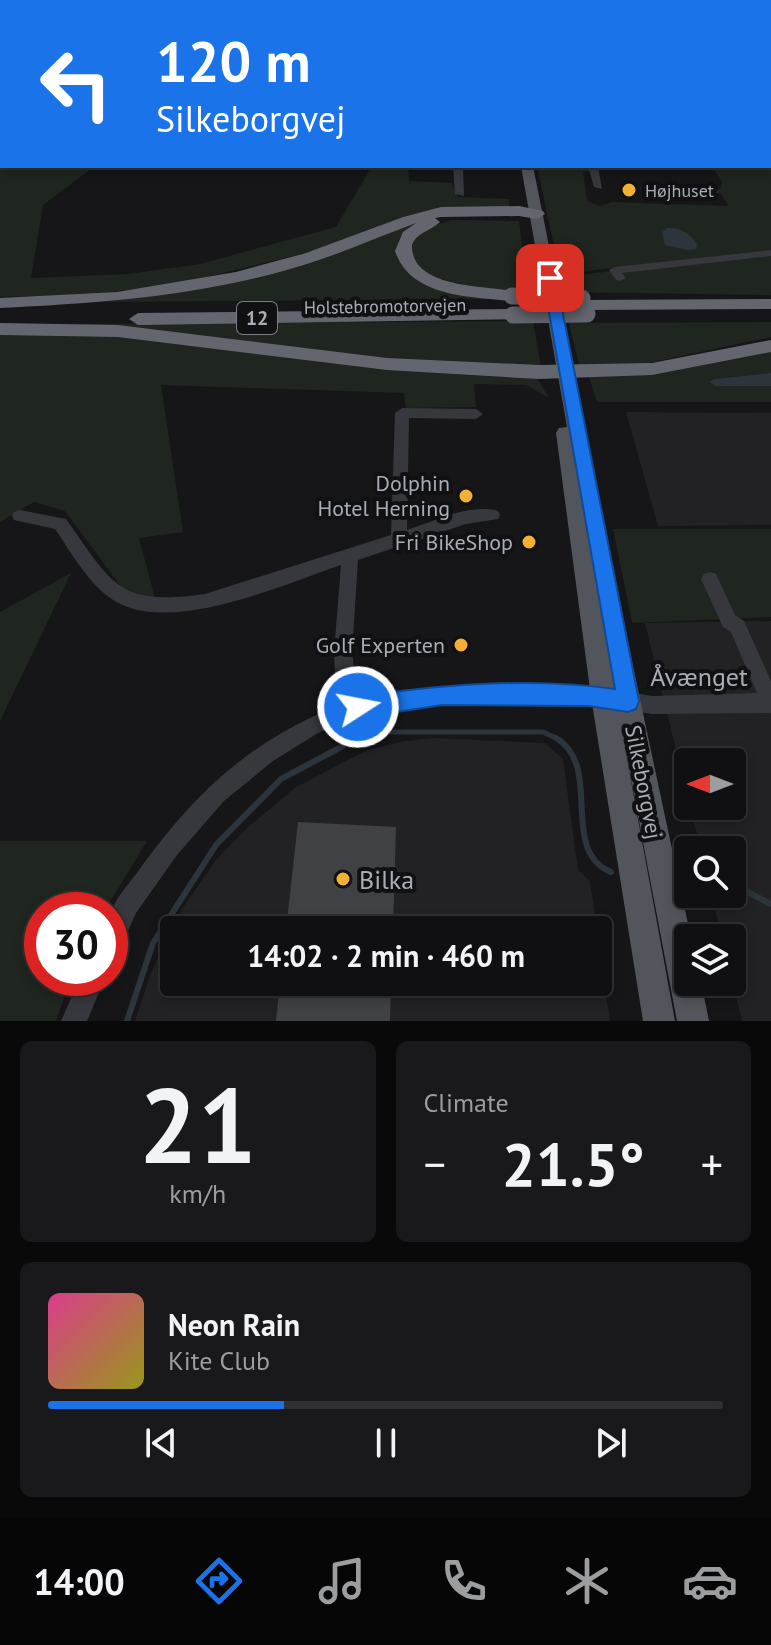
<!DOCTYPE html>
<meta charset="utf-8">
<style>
body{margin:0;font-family:"PT Sans",sans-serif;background:#19191b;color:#f1f3f6;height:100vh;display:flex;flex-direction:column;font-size:30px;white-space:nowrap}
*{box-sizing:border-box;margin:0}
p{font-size:26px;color:#9c9d9f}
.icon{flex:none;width:44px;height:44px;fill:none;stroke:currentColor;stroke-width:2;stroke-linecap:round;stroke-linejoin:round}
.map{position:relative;height:1021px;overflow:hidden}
.panel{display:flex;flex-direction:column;gap:20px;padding:20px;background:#09090a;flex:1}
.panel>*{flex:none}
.banner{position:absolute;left:0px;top:0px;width:772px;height:168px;box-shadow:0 4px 12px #0003,0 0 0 2px #303032;background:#1a73e8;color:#fff;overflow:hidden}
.needle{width:52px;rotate:270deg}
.buttons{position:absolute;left:674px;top:748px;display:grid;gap:16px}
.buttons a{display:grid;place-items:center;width:72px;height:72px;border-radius:8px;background:#101012;box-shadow:0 4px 12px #0003,0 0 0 2px #303032;font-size:40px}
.speed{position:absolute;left:24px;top:892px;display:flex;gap:16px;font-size:40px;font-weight:700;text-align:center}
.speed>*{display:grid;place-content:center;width:104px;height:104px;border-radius:50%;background:#101012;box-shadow:0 4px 12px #0003,0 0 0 2px #303032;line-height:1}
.speed .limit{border:12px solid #d22;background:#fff;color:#111}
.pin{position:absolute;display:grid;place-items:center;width:68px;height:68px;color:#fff;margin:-34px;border-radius:16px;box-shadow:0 4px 12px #0006}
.me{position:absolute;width:88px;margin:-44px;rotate:79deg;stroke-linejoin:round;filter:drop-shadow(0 0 6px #0008)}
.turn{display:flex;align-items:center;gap:28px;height:168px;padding:0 24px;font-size:36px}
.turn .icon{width:104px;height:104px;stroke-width:2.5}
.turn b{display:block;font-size:56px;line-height:68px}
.big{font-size:60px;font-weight:700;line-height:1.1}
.panel .card{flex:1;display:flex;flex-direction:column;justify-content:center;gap:12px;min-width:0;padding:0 28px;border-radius:12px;background:#19191b}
.panel .dial{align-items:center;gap:0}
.dial b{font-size:104px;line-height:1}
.song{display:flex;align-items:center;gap:24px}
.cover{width:96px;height:96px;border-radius:12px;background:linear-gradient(135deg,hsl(330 70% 55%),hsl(60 70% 35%))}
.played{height:8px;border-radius:4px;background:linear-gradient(90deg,#1a73e8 35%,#303032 35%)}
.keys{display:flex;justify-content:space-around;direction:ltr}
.heat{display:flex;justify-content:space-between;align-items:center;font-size:44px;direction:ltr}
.panel .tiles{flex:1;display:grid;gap:20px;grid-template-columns:1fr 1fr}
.card:last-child{grid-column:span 2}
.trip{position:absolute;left:160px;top:916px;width:452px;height:80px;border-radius:8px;background:#101012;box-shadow:0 4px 12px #0003,0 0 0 2px #303032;font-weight:700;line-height:80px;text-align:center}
.tabs{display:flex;height:128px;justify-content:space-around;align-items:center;background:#060607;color:#9c9d9f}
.tabs .icon{width:56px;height:56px}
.tabs .on{color:#1a73e8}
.tabs b{font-size:36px;color:#f1f3f6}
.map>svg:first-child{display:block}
</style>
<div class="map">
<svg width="771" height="1021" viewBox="0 0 771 1021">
<rect width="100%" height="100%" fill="#161618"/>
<g fill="#222225">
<polygon points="626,412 771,413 771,525 658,526"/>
<polygon points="771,621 771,1021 742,1021 732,978 732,938 722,938 711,894 732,894 732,850 701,850 690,806 732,806 732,762 688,762 688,799 645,623"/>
<polygon points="435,738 545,743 563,759 578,870 590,881 597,930 174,930 174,982 598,982 598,937 610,1021 135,1021 151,973 180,912 215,861 247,828 296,787 365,751 405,741"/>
</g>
<g fill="#1e261f">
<polygon points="0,113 2,166 95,166 43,205 31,278 128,274 200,264 336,227 372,166 408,166 409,181 452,183 458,197 509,199 510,209 431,210 405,216 313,251 178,284 87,295 0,297"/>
<polygon points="771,138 771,250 560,274 537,166 588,166 590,171 583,172 587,201 600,206 612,202 729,206 720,193 702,194 699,188 720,189 722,182 712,166 770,166"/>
<polygon points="436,216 397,250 401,264 409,272 504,299 98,302 177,292"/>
<path d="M452 220 519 221 528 292 473 287 433 277 420 268 410 251C416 230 432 226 452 220Z"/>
<polygon points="771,253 771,295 563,292 561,277"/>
<polygon points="533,321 541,367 390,360 195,335 71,324"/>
<polygon points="771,322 771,337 644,364 579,365 569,323"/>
<polygon points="0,333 118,335 536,376 549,398 526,385 474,384 476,407 406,408 404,393 161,385 183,532 139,538 156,602 124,591 65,511 34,502 0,522"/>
<polygon points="771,351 771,373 714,379 716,386 771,386 771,402 597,402 589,377 661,373"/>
<polygon points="613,529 771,529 771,617 632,623"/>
<polygon points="71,573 0,721 0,612"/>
<polygon points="0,841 147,841 105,910 42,910 42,978 71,978 56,1021 0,1021"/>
</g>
<g fill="#2c353c">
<path d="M667 228C680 227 689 233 697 244L696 249 687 250 665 245 662 232Z"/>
<polygon points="771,373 771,386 715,386 710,382 714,379"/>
</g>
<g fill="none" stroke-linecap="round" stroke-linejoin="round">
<polyline stroke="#2c353c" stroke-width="5" points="387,732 543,732 560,740"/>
<g stroke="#2c353c" stroke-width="6">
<path d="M556 738C604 766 558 850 611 872"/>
<polyline points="732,884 771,904"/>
<polyline points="127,1021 153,943 216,845 281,779 343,746"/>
</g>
</g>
<g fill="#404145">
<polygon points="298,822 396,827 393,930 286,930"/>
<polygon points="280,982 391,982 390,1021 276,1021"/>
</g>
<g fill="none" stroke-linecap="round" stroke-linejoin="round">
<g fill="#37383d" fill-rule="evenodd">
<polygon points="128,0 135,0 136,2 129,2"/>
<polygon points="462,0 468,0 469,2 463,2"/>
<rect x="517" y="0" width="6" height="2"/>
<rect x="770" y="17" width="1" height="4"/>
<polygon points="2,108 2,114 0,115 0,109"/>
<polygon points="453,166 463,166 464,196 455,194"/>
<polygon points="588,166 598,166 602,189 594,187"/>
<polygon points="771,250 771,256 622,273 626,278 620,281 616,280 609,270 615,267"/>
<path d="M402 408 476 409 483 414 476 419 409 418 407 530C433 522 470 503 498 511L500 515 498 519 466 524 358 560 352 653 355 672 364 697 442 686H589L652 696 757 693 731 632 723 627 701 579 704 574 710 572 716 574 735 615 744 621 771 681V713L652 714 589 704H442L358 716 318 733 273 761 224 801 177 855 136 913 119 951 110 954C110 943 108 928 110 917 113 900 129 884 139 870 197 789 253 739 346 702L335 672 334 653 341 565C282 585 163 639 109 597 86 580 71 552 55 529L14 520 12 516 14 512 20 510 66 519C113 585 118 606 205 594L391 535 395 413Z"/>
<polygon points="80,978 105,978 87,1021 61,1021"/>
</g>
<g fill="#53555c" fill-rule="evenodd">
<rect x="490" y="0" width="8" height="2"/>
<polygon points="521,166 533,166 634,671 691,938 688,938 688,982 701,982 709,1021 677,1021 620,721 675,1021 643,1021 591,697 556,433 559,428 567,427"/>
</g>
<g fill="#63666e" fill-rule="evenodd">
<path d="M519 206 543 211 545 214 537 219 519 216 441 217 435 218 440 222C431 231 417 232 412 245 411 290 489 285 518 292L521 296 512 301C471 297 410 297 395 251L403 232 416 223C383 235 352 249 319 260 216 295 107 303 0 308V298L117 292 236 272 306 253 403 217 441 207Z"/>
<polygon points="771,299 771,309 584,310 575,305 584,300"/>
<polygon points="513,309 522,315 520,319 138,325 129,319 138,313"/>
<polygon points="0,323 118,325 387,358 539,365 652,363 771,340 771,352 652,375 539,379 387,370 118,337 0,335"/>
</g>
<g stroke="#63666e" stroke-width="17">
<polyline points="512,296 582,298"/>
<polyline points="513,315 587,314"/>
</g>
</g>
<path fill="#1a73e8" stroke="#114b97" stroke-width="2" d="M550 274 556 278 639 701 636 709 628 712 589 706 442 705 358 718 350 715 346 707 350 700 358 697C442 684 530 677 615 689L543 278Z"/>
<g fill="#f2b134" stroke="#111113" stroke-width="3">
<circle cx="629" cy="190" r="8"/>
<circle cx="466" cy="496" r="8"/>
<circle cx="529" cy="542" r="8"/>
<circle cx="461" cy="645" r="8"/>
<circle cx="343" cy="879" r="8"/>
</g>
<g text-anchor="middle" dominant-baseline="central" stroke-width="8" stroke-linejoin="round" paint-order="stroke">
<g font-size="18" fill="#a8adb8" stroke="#111113" text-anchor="start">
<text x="645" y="190">Højhuset</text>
</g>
<g font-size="18" fill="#a8adb8" stroke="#111113">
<text transform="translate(385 306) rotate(-1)">Holstebromotorvejen</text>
</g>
<rect fill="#111113" stroke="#7b7e86" stroke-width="2" x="237" y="302" width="40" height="32" rx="6"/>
<g font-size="20" font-weight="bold" fill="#a8adb8">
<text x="257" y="318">12</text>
</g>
<g font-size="22" fill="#a8adb8" stroke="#111113" text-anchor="end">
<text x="450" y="483">Dolphin<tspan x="450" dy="25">Hotel Herning</tspan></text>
<text x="513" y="542">Fri BikeShop</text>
<text x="445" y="645">Golf Experten</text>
</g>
<g font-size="22" fill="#a8adb8" stroke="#111113">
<text transform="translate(644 782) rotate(79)">Silkeborgvej</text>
</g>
<g font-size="26" fill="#a8adb8" stroke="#111113">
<text x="699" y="676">Åvænget</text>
</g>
<g font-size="26" fill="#a8adb8" stroke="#111113" text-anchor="start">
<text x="359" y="879">Bilka</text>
</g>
</g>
</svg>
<div class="buttons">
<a><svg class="needle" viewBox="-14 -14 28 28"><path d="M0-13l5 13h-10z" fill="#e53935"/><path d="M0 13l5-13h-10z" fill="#9c9d9f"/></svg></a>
<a><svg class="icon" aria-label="search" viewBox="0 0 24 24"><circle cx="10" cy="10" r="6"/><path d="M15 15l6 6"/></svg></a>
<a><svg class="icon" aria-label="layers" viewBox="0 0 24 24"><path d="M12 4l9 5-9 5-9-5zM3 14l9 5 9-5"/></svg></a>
</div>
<div class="speed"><div class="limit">30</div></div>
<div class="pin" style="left:550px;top:278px;background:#d93025"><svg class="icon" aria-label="arrive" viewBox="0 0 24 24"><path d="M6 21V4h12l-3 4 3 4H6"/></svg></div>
<svg class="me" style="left:358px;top:707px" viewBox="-20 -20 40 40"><circle r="17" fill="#1a73e8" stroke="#fff" stroke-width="3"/><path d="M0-11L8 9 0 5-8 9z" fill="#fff"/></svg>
<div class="trip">14:02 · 2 min · 460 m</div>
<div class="banner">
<div class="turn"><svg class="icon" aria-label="left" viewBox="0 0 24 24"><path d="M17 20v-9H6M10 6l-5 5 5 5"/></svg><div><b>120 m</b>Silkeborgvej</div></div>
</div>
</div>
<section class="panel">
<div class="tiles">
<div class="card dial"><b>21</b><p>km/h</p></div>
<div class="card"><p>Climate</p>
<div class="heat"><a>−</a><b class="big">21.5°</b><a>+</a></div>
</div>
<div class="card">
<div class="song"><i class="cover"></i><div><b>Neon Rain</b><p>Kite Club</p></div></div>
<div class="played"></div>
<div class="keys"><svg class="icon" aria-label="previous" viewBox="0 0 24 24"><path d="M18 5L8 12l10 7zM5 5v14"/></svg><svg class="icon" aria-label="pause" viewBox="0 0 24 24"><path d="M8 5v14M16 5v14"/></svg><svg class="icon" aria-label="next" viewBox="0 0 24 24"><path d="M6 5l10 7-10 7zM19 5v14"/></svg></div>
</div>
</div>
</section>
<nav class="tabs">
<b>14:00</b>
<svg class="icon on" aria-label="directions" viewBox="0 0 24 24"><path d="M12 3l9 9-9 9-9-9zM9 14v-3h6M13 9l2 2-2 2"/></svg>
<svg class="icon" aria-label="music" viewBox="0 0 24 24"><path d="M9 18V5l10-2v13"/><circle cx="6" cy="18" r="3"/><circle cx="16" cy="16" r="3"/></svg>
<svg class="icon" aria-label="phone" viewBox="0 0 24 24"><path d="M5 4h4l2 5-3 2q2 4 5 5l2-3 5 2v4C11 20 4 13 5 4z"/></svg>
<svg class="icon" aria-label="climate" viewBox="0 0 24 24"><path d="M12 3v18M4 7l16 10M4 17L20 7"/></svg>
<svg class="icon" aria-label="car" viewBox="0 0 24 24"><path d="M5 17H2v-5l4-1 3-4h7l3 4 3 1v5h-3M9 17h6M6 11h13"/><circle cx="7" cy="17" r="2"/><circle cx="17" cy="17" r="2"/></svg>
</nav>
